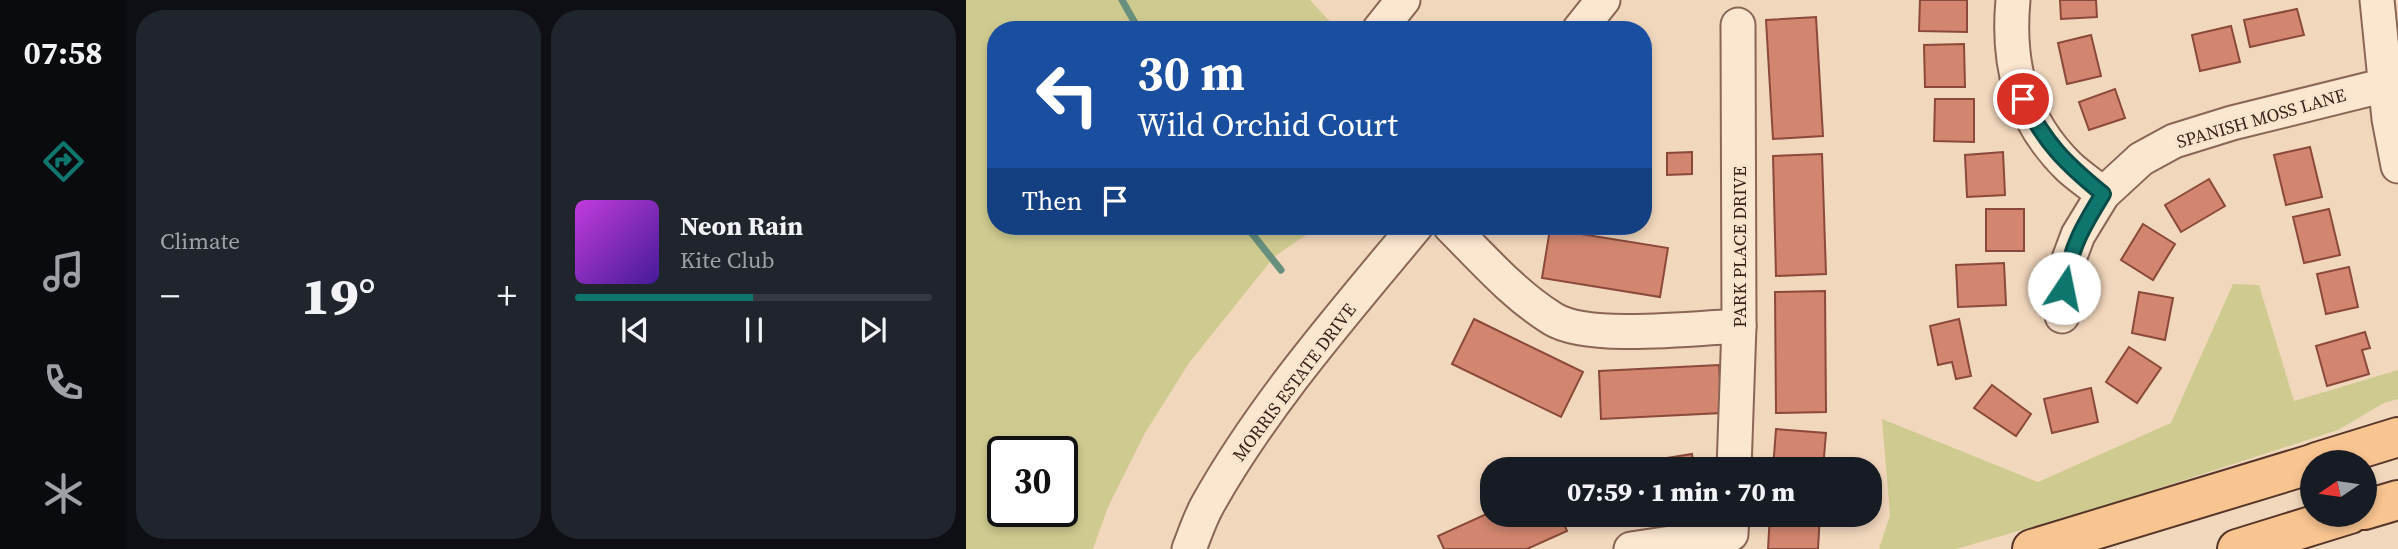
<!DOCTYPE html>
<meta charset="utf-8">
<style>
body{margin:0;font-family:"Source Serif 4",serif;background:#20242c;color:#f1f3f6;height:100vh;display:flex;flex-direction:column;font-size:26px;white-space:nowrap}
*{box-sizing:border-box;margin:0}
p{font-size:23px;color:#9ea1a6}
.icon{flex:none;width:38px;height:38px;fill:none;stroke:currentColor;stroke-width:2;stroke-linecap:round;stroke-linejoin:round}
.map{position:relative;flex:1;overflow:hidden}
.side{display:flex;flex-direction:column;gap:10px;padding:10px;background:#0d0f14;width:840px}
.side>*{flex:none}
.banner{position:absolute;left:21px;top:21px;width:665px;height:214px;border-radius:28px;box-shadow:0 4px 10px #0003;background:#1a4fa0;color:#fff;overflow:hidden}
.needle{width:46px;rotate:257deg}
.buttons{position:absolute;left:1334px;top:450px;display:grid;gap:14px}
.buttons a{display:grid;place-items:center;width:77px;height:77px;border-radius:50%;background:#171b24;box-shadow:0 4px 10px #0003;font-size:35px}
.speed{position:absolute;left:21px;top:436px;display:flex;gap:14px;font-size:35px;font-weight:700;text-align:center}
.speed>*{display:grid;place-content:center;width:91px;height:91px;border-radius:50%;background:#171b24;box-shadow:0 4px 10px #0003;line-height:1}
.speed .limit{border:4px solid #111;border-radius:10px;background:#fff;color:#111}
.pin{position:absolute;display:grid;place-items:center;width:60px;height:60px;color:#fff;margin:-30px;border:4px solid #fff;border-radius:50%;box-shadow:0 2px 7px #0007}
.me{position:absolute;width:77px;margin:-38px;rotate:11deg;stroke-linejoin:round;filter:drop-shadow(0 0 5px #0008)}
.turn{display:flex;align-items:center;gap:24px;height:147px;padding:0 35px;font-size:32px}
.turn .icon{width:91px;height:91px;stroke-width:2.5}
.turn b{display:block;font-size:49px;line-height:60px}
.then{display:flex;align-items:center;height:66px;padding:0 35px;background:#0003;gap:14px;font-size:26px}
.big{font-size:52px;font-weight:800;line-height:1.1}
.side .widget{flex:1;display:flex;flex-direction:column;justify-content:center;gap:10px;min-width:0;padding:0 24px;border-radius:28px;background:#20242c}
.song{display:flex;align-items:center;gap:21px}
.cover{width:84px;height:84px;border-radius:10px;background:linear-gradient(135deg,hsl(290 70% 55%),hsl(260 70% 35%))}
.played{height:7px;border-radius:4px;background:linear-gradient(90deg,#0f766e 50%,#363941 50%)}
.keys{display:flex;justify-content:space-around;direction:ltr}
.heat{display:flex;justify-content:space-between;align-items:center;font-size:38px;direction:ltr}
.side .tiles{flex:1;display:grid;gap:10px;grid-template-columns:repeat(2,1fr)}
.trip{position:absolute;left:514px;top:457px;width:402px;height:70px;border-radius:28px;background:#171b24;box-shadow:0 4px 10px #0003;font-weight:800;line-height:70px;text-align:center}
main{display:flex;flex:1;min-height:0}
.dock{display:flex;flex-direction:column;width:126px;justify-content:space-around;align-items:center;background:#090b0e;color:#9ea1a6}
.dock .icon{width:49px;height:49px}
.dock .current{color:#0f766e}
.dock b{font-size:32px;color:#f1f3f6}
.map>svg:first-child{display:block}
</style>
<main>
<nav class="dock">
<b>07:58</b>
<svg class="icon current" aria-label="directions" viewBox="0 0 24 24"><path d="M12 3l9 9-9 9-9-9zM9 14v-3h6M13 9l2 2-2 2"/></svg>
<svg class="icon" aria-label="music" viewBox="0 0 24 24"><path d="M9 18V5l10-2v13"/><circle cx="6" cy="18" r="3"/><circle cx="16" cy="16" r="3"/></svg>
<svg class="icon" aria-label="phone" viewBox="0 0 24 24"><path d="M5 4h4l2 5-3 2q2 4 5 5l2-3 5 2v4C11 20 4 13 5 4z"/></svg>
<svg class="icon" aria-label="climate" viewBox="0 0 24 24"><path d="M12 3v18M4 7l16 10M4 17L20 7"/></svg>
</nav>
<section class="side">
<div class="tiles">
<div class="widget"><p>Climate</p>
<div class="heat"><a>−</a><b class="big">19°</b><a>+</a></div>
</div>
<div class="widget">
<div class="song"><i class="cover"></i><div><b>Neon Rain</b><p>Kite Club</p></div></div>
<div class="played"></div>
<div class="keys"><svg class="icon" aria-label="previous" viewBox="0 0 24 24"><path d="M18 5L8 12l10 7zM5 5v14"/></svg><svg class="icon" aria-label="pause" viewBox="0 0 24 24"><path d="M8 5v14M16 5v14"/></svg><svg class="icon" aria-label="next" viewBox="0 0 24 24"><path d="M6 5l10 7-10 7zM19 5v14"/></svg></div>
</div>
</div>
</section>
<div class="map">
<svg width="1432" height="549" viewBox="0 0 1432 549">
<rect width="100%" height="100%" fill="#f1d7bc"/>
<g fill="#cfcb90" fill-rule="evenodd">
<path d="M0 0H344L371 29 30 30V226H353L308 257 223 363 179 433 142 507 127 549H0ZM37 452H96V511H37Z"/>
<polygon points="1267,284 1293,285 1328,401 1432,370 1432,399 1418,403 1372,430 1135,507 990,549 913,549 924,515 916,419 1072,482 1205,423"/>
</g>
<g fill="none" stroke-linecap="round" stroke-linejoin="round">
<g stroke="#68907e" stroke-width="7">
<polyline points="156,0 173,30"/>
<polyline points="280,226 315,270"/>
</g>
</g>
<g fill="#d2866f" stroke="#8b4a39" stroke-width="2">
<polygon points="954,0 1001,0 1001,32 953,31"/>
<polygon points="1094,0 1130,0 1131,17 1095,19"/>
<polygon points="1331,9 1338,35 1284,47 1278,20"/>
<polygon points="850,17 857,136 807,139 800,20"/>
<polygon points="1265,26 1274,62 1234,71 1226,35"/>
<polygon points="1125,35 1135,76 1101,84 1092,43"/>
<polygon points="998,44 999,87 959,87 958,45"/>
<polygon points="1149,89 1159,118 1123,130 1113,102"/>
<polygon points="969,99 1008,99 1008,142 968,141"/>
<polygon points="1344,147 1356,197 1320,205 1308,155"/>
<polygon points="726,152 726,174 701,175 701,153"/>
<polygon points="1037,152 1039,195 1001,197 999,155"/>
<polygon points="856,154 860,274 810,276 807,156"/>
<polygon points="1243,179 1259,206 1215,232 1199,205"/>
<rect x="1020" y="209" width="38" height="42"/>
<polygon points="1363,209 1374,255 1338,263 1327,217"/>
<polygon points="1177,224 1209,244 1187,280 1155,260"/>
<polygon points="584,229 702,248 694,297 576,278"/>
<polygon points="1038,263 1040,305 992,307 990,265"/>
<polygon points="1383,267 1392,307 1360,314 1351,274"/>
<polygon points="859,291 860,412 810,413 809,292"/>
<polygon points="1173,292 1207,298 1199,340 1166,333"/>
<polygon points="508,319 617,372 595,417 486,364"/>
<polygon points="993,319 1005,376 990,379 986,362 972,365 964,326"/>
<polygon points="1399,332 1404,348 1396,350 1403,374 1361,386 1350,346"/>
<polygon points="1163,347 1195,368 1171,403 1140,382"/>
<polygon points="753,365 756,413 635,419 633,371"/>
<polygon points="1026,385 1065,414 1050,436 1008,408"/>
<polygon points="1125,388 1132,422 1086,433 1078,399"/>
<polygon points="810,429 860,433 857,469 807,469"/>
<polygon points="726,454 728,469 633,469"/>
<polygon points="527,511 527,514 594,514 601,531 561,549 478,549 472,536"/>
<polygon points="615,514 671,514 616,524"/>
<polygon points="804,514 854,514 852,549 802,549"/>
</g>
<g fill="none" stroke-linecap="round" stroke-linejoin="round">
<g stroke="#8a6755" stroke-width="37">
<g id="minor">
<path d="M1047 0C1041 65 1055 120 1103 167 1114 177 1126 185 1137 194"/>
<polyline points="1411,0 1423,119 1432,166"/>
<polyline points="413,30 437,0"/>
<polyline points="613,30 637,0"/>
<path d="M484 226C516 258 548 295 587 319 623 341 730 328 773 326"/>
<polyline points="1096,316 1103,259 1112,235 1137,194 1175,159 1208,141 1266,123 1432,82"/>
<polyline points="768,469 773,326 772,25"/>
<path d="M223 549C229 534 234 518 242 504 298 404 377 314 450 226"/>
<polyline points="665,549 765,534 766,514"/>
</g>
</g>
<g stroke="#57362a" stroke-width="42">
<g id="major">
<polyline points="1351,462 1432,437"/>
<polyline points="1398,510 1432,500"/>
<polyline points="1066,549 1346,464"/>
<polyline points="1271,549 1384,514"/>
</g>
</g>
<use href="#minor" stroke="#fbe6d0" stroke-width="33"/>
<use href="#major" stroke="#f8c490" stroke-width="38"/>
</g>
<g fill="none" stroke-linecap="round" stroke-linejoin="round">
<g stroke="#0a4d48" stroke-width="18">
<path id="route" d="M1057 99C1079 143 1099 163 1137 194 1116 228 1105 247 1098 288"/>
</g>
<use href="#route" stroke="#0f766e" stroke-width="12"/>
</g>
<g text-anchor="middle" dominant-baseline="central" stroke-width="5" stroke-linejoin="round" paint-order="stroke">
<g font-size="18" fill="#38231b" stroke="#f8e3cd">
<text transform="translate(1295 118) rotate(-16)">SPANISH MOSS LANE</text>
<text transform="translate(773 247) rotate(-90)">PARK PLACE DRIVE</text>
<text transform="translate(328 382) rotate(-53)">MORRIS ESTATE DRIVE</text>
</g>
</g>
</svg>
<div class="buttons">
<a><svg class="needle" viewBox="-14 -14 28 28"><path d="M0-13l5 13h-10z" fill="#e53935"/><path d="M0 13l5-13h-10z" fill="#9ea1a6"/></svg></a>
</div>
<div class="speed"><div class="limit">30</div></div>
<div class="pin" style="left:1057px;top:99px;background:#d93025"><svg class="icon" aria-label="arrive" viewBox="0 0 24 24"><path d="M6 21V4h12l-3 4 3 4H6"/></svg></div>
<svg class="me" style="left:1098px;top:288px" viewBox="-20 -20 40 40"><circle r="19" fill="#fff"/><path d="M0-13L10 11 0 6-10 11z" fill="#0f766e"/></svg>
<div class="trip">07:59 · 1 min · 70 m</div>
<div class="banner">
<div class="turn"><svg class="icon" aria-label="left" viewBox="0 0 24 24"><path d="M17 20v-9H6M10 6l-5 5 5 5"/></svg><div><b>30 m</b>Wild Orchid Court</div></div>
<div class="then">Then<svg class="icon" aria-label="arrive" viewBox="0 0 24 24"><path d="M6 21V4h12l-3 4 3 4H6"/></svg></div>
</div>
</div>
</main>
